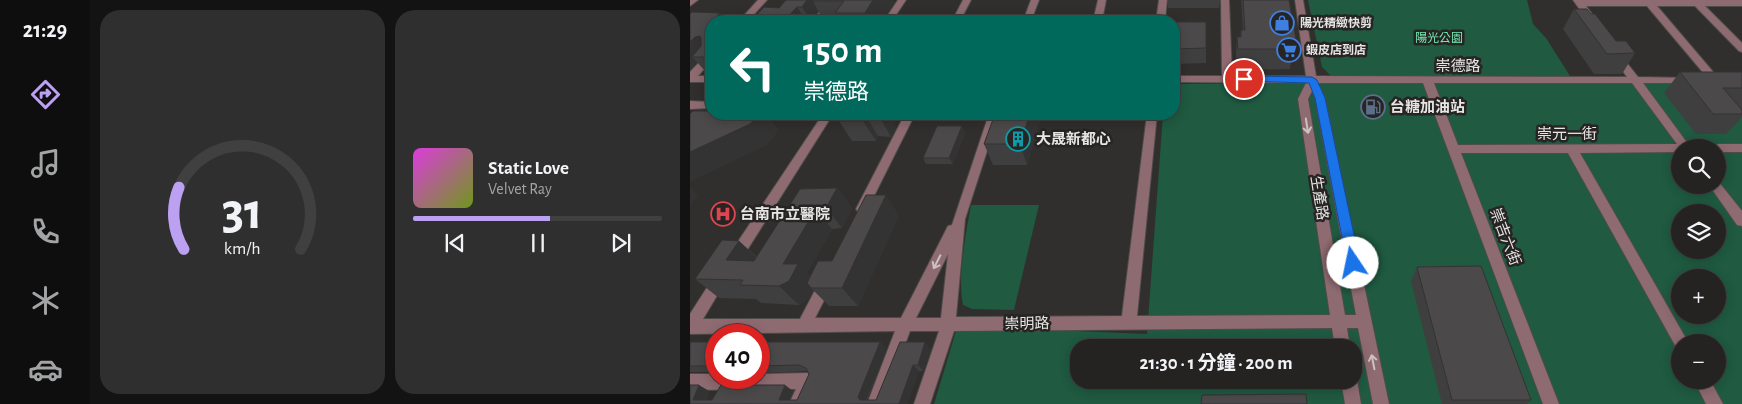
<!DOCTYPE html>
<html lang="zh-TW">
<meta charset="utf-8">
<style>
body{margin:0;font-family:"Alegreya Sans","Noto Sans TC",sans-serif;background:#302f2f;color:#f1f3f6;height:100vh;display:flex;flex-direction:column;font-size:19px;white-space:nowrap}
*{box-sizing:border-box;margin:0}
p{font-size:16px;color:#a3a4a5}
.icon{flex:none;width:28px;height:28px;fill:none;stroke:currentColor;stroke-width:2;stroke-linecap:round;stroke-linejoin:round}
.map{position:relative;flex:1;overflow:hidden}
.drawer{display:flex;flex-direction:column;gap:10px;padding:10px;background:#141313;width:600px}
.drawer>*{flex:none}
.hud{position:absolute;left:15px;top:15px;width:475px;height:105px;border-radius:20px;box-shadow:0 2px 12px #0003,0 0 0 1px #414040;background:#00695c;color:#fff;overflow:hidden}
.controls{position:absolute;left:981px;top:139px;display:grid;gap:10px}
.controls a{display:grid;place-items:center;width:55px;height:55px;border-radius:50%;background:#242322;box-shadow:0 2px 12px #0003,0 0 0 1px #414040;font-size:25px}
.speed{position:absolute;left:15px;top:324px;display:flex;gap:10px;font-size:25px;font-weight:700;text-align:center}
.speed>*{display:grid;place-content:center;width:65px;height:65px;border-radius:50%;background:#242322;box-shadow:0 2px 12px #0003,0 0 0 1px #414040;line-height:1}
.speed .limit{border:8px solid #d22;background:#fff;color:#111}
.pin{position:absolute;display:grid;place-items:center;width:42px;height:42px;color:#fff;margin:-21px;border:2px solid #fff;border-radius:50%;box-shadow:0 1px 5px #0007}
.me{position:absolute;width:55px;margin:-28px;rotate:349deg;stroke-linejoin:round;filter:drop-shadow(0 0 4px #0008)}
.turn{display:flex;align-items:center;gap:18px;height:105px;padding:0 15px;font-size:22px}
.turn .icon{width:65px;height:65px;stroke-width:2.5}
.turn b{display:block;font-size:35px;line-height:42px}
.drawer .card{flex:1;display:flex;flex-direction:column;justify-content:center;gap:8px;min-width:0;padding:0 18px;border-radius:20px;background:#302f2f}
.drawer .dial{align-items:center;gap:0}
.dial svg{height:130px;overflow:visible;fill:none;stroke:#414040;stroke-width:7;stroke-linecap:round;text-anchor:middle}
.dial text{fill:#f1f3f6;stroke:none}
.song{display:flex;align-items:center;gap:15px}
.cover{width:60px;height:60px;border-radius:8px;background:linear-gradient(135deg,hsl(300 70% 55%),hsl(80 70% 35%))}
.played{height:5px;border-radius:2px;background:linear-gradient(90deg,#bca0f2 55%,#414040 55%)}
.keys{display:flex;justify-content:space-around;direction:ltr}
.drawer .tiles{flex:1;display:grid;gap:10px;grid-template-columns:repeat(2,1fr)}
.trip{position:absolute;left:380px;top:339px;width:292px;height:50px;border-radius:20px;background:#242322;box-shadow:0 2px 12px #0003,0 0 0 1px #414040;font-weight:700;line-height:50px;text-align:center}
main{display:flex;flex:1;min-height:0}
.tab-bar{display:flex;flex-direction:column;width:90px;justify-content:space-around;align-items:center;background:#0e0e0e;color:#a3a4a5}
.tab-bar .icon{width:35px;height:35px}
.tab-bar .on{color:#bca0f2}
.tab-bar b{font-size:22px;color:#f1f3f6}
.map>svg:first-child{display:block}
</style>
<main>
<nav class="tab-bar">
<b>21:29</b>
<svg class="icon on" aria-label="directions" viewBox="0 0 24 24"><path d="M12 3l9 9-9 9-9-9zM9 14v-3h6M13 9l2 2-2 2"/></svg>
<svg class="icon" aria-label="music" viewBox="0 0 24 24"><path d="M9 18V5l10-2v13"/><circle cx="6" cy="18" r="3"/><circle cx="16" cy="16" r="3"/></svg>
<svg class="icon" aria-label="phone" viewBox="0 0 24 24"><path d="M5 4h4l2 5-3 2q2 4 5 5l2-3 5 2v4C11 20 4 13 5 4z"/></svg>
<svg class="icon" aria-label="climate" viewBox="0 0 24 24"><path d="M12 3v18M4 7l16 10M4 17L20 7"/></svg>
<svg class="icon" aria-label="car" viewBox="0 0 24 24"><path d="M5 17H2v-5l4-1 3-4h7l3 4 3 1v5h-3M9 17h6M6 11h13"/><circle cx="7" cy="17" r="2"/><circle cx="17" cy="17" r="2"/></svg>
</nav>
<section class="drawer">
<div class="tiles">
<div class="card dial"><svg viewBox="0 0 100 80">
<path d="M14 69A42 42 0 1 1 86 69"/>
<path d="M14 69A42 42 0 0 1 11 31" stroke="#bca0f2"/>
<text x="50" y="56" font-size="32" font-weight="700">31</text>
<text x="50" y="72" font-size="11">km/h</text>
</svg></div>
<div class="card">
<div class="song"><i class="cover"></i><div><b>Static Love</b><p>Velvet Ray</p></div></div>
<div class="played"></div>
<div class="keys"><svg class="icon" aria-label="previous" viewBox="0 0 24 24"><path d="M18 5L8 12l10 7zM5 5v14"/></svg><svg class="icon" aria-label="pause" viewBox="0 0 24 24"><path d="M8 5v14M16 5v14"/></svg><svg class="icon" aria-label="next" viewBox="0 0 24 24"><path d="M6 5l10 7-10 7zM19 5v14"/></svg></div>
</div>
</div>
</section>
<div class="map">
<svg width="1052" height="404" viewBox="0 0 1052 404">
<rect width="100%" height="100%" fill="#302f2d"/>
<g fill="#1f5a41" fill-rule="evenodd">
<polygon points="618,0 837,0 843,24 856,38 880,76 641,76 632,67"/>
<path d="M1052 82V404H244L266 331 340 329 457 334 473 114H484V84ZM990 148H1028V185H990ZM990 212H1028V250H990ZM990 278H1028V315H990ZM990 342H1028V380H990ZM389 348H664V380H389Z"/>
<path d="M281 205H349L324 310 282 309 273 305C267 277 276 233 281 205Z"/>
</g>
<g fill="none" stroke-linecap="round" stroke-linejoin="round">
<g stroke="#4d4c4a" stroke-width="2">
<g id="minor">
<polygon points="0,0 8,0 0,6"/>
<polygon points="68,0 77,0 58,21 49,21"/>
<polygon points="138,0 147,0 132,21 123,21"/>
<polygon points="208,0 216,0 202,21 194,21"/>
<polygon points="273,0 281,0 270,21 262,21"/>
<polygon points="341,0 349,0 341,21 333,21"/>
<polygon points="408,0 416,0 412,21 403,21"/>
<polygon points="469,0 477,0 475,21 466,21"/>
<path d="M531 0H539L542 76H616L605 0H613L626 76 937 77 921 55 926 52 929 53 948 77 1003 78 1004 80 1003 82 999 83H953L1001 148H990V152L890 153 998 342H990V349L986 347 878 153H771L869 404H853L733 83H628L635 98 699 404H683L668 328H657L660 348H645L642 328 264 331 240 404H224L249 331H220L193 404H177L205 331 0 334V314L25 275 30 273 35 275 37 279 13 319H110L132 277 137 275 142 277 144 281 125 318H211L258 226 262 225 299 114H309L275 219 266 317 432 316 457 114H467L447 316 640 315 608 99 616 83 484 82V76H532ZM744 83H942L987 144 768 145ZM622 91 625 98 666 315H655L618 99ZM258 254 251 318H226Z"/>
<polygon points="883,0 1052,0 1052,6 1015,6 1052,43 1052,52 1049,51 1005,6 967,6 1030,80 1029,82 1021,82 957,6 896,6 908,22 903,25 900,24"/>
<polygon points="21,52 21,61 8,76 21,76 21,82 0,82 0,72 18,53"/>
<polygon points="0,101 21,102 21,108 0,109"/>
<polygon points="133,114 143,114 49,263 44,265 39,263 37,259 39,255"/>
<polygon points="215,114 225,114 176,212 168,212 166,209"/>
<polygon points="1028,144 1052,144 1052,152 1028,152 1028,148 1023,148"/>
<polygon points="1028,181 1052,211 1052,226 1047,225 1019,185 1028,185"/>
<polygon points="117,373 123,376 125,381 115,404 99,404 106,389 0,390 0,374 26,374 26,378 69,378 69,374"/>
<polygon points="664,374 667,380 671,404 655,404 651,380 664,380"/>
<polygon points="1004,380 1020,380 1033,404 1016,404"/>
</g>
</g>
<use href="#minor" fill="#8e6b70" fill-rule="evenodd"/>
</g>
<g fill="#403f40">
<polygon points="96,0 204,2 193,21 134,21 128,11 121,21 61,21 89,8"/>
<polygon points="478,0 530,0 529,8 478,8"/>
<polygon points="551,0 599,0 606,39 604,60 601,60 600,69 547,70 546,57 547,37 550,37 551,30 553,30"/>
<polygon points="884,9 901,14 926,41 945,53 932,74 904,74 873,29"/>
<polygon points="30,13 36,21 21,21 21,71 15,71 7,62 0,70 0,14"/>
<polygon points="484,22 516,22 516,63 484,64"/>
<polygon points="990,72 1052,72 1052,109 1051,109 1052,110 1052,117 1036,134 1006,134 974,93"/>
<polygon points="153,114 210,114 204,125 206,128 201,137 188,136 186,141 162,141 149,121"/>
<polygon points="305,114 370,114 352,114 337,165 303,165 294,144"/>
<polygon points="275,133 263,164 236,164 233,158"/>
<polygon points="147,188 162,208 152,228 142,229 117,273 120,276 209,215 168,306 139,306 123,290 118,299 109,305 71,303 66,299 29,298 5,279 49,241 67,257"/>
<polygon points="727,267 841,400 837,404 752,404 721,281"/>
<polygon points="0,342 26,342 26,375 22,372 0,372"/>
<polygon points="69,342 190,342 196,349 177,400 186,400 210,342 241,349 233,371 229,371 217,404 0,404 19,391 16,400 22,400 103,391 100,400 107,400 119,374 118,371 69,373"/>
</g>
<g fill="#343334">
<polygon points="117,0 128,0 123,1 128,11 121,21 112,7"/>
<polygon points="183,0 203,0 204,2 193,21 179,21 175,13"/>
<polygon points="107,7 116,21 94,21"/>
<polygon points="30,13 36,21 22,21"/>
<polygon points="21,22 21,35 16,28"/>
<polygon points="9,36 20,50 2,57 7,62 0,70 0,42 5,37"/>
<polygon points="69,114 76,114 89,130 77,145 0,182 0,152"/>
<polygon points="191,114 210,114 204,125 206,128 201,137 189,116"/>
<polygon points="340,114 352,114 337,165 330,144"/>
<polygon points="176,116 188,136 186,141 173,121"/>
<polygon points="272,126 275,133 263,164 259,158"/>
<polygon points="0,187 8,195 0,206"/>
<polygon points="147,188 162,208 152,228 136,208"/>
<polygon points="196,195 209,215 168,306 152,288"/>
<polygon points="126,209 142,229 117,273 127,283 121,288 123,290 118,299 109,305 89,286 93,264"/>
<polygon points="49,241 69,260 57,279 36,260"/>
<polygon points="190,342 196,349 175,403 170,400 168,397"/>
<polygon points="235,342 241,349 233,371 228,365"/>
<polygon points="223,365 229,371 217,404 209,404"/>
<polygon points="9,385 19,391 14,404 3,400"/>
<polygon points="95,385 103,391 98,404 89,400"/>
</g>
<g fill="#4b494a" stroke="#343334">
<polygon points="96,0 117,0 112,7 107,7 94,21 61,21 74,7 89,8"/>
<polygon points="123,0 183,0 175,13 145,13 154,1 123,1"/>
<polygon points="553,0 599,0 606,39 601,39 603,49 548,49 547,37 551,37 551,30 555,30"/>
<polygon points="884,9 897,9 901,14 905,14 926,41 936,41 945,53 917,54"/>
<polygon points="2,12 30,13 16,28 21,28 21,57 2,57 11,46 11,37 9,36 5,37 0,42 0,14"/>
<polygon points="484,22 516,22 516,48 484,49"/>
<polygon points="990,72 1052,72 1052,88 1033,88 1052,110 1052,114 1023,114"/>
<polygon points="3,111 21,111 21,114 69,114 60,124 0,152 0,114"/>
<polygon points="153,114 191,114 189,116 176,116 173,121 149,121"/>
<polygon points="305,114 340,114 330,144 294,144"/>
<polygon points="247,126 272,126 259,158 233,158"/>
<polygon points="147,188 136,208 126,209 93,264 108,264 99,281 89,286 50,285 53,280 5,279 32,240 49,241 36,260 64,261 110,189"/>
<polygon points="176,195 196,195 152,288 121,288 117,283 128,261 142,261"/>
<polygon points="791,266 841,400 762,400 727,267"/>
<polygon points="0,342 26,342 26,370 18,370 16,366 0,366"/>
<polygon points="69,342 190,342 168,397 170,400 186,400 210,342 235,342 228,365 223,365 209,404 0,404 0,385 9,385 3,400 22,400 31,385 95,385 89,400 107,400 119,374 116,368 109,365 69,366"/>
<polygon points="616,394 617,404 511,404 512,395"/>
</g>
<defs><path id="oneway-shaft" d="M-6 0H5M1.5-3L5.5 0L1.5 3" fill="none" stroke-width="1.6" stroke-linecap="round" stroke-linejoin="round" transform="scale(1.25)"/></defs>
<g stroke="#cdc1c2">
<use href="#oneway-shaft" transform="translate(617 126) rotate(81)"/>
<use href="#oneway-shaft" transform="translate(247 262) rotate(117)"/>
<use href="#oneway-shaft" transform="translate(683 362) rotate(-101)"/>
</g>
<polygon fill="#1a73e8" stroke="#114b97" points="554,76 622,77 627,80 635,98 670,263 668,267 663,268 659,267 657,263 625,98 619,83 551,81 551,77"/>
<defs>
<g id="shop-ring" transform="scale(1.25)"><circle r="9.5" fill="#262523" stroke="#3f7fe0" stroke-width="1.5"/><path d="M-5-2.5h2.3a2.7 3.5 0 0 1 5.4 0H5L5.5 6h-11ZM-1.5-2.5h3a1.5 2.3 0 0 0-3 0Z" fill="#3f7fe0"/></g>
<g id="supermarket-ring" transform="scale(1.25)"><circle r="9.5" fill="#262523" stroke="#3f7fe0" stroke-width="1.5"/><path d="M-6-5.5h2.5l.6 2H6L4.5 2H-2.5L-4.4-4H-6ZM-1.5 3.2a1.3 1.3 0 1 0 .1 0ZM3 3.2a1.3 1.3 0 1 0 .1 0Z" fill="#3f7fe0"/></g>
<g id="fuel-ring" transform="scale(1.25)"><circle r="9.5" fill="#262523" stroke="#5c6f8a" stroke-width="1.5"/><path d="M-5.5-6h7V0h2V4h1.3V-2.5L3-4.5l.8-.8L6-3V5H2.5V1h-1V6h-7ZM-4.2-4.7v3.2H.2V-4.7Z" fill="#5c6f8a"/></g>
<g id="building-ring" transform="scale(1.25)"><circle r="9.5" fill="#262523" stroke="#0f9aa8" stroke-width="1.5"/><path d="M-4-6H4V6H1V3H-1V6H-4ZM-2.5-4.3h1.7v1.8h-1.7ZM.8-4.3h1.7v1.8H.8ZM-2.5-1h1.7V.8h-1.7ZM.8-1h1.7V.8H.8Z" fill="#0f9aa8"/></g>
<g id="hospital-ring" transform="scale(1.25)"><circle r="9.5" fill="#262523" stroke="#e0444e" stroke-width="1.5"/><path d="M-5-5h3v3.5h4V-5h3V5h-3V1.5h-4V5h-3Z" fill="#e0444e"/></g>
</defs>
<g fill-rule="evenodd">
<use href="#shop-ring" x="592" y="23"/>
<use href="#supermarket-ring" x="599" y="50"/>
<use href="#fuel-ring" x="683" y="107"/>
<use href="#building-ring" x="328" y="139"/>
<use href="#hospital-ring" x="33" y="214"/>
</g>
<g text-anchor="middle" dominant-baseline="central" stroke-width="5" stroke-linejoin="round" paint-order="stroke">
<g font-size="12" font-weight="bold" fill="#e8e6e5" stroke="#262523" text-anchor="start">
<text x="610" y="23">陽光精緻快剪</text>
<text x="616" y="50">蝦皮店到店</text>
</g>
<g font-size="12" fill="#76ebb6" stroke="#262523">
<text x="749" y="38">陽光公園</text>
</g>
<g font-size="15" fill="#e8e6e5" stroke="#262523">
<text x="768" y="66">崇德路</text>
<text x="877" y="134">崇元一街</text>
<text transform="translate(629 198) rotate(81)">生產路</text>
<text transform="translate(815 237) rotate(69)">崇吉六街</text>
<text transform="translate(337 324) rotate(-1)">崇明路</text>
</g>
<g font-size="15" font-weight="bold" fill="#e8e6e5" stroke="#262523" text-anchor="start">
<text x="700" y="107">台糖加油站</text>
<text x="346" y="139">大晟新都心</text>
<text x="50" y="214">台南市立醫院</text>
</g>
</g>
</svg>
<div class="controls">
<a><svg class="icon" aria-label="search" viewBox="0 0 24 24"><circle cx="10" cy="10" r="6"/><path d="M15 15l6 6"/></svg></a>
<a><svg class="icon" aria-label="layers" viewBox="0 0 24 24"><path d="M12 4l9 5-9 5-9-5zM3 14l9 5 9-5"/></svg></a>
<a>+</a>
<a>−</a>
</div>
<div class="speed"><div class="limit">40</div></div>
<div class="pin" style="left:554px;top:79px;background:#d93025"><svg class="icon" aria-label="arrive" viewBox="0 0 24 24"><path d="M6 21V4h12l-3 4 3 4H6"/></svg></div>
<svg class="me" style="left:663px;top:263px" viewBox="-20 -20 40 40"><circle r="19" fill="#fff"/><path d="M0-13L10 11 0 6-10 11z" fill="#1a73e8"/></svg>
<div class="trip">21:30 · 1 分鐘 · 200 m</div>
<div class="hud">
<div class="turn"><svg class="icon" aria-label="left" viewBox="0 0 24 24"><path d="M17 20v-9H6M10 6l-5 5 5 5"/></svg><div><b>150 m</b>崇德路</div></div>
</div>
</div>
</main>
